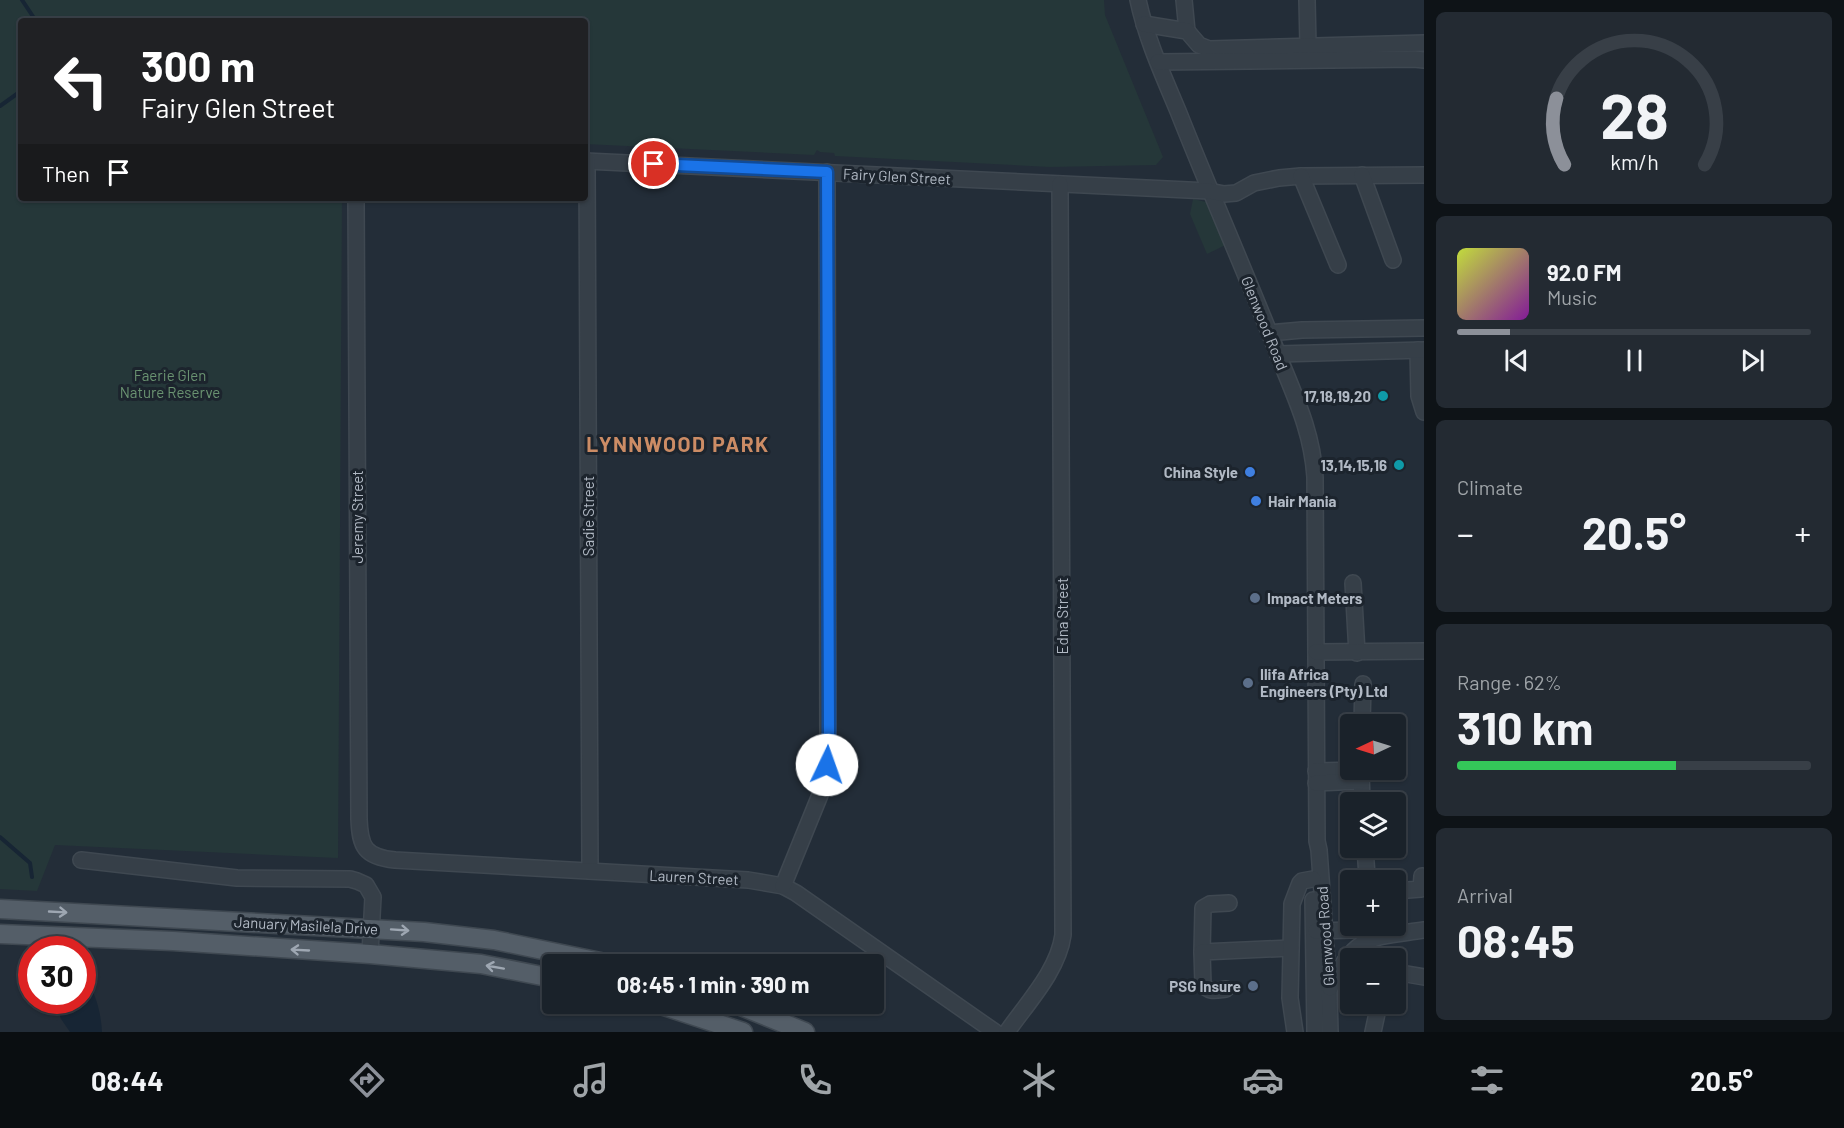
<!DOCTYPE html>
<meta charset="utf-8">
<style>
body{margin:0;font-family:Barlow,sans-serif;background:#232a32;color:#f1f3f6;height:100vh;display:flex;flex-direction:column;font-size:22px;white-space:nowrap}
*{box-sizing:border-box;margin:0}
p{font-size:20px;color:#9fa4a8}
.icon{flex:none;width:33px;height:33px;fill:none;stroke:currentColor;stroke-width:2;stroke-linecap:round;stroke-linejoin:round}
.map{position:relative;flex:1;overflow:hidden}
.details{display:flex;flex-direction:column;gap:12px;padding:12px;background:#0e1317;width:420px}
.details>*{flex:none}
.banner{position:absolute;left:18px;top:18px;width:570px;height:183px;border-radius:6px;box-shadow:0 2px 4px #0004,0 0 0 2px #383f47;background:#202124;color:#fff;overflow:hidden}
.needle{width:39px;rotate:266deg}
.controls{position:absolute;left:1340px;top:714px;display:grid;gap:12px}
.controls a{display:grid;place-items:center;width:66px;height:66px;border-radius:6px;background:#1a222a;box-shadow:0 2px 4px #0004,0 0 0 2px #383f47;font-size:30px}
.speed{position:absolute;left:18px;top:936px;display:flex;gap:12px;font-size:30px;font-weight:700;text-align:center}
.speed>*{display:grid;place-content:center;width:78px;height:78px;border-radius:50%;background:#1a222a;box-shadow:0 2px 4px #0004,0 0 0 2px #383f47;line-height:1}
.speed .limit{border:9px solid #d22;background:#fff;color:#111}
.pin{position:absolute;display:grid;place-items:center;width:51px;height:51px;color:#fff;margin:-26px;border:3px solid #fff;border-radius:50%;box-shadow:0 2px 6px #0007}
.me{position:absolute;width:66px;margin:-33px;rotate:3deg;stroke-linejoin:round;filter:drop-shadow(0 0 4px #0008)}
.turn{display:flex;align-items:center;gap:21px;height:126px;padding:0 24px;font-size:27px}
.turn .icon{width:78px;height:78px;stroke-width:2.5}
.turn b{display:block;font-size:42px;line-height:51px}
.then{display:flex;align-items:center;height:57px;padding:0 24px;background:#0003;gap:12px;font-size:22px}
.big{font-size:45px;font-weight:700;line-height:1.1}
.details .card{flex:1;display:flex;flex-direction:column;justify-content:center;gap:9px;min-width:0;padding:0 21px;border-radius:9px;background:#232a32}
.details .dial{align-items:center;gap:0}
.dial svg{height:156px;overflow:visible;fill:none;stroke:#383f47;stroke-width:7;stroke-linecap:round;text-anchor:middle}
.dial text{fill:#f1f3f6;stroke:none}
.song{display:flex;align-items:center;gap:18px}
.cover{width:72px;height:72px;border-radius:9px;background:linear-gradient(135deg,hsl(70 70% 55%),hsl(290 70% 35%))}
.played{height:6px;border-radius:3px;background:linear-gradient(90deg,#8c9099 15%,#383f47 15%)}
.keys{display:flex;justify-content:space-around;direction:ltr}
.heat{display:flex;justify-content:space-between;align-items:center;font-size:33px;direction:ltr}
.charge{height:9px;border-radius:4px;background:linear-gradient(90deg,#34c759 62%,#383f47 0)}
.trip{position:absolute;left:542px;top:954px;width:342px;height:60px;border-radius:6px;background:#1a222a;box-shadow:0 2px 4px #0004,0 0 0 2px #383f47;font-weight:700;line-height:60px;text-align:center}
.menu{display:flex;height:96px;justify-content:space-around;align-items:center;background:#0a0e11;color:#9fa4a8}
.menu .icon{width:42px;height:42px}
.menu .current{color:#8c9099}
.menu b{font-size:27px;color:#f1f3f6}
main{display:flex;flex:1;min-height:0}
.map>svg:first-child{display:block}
</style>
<main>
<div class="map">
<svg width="1424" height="1032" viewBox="0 0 1424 1032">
<rect width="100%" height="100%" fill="#232d38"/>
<g fill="#253739">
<polygon points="0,0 1104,0 1105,15 1163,157 1156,165 1050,167 835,156 834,153 820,152 817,150 814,155 585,144 585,21 21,21 21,198 342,198 338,858 55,845 37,891 0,889"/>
<polygon points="1193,199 1206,202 1215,201 1232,242 1207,254 1190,214"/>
</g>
<path fill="#172534" d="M83 974C95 991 101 1011 102 1032H70L61 1019 55 1001 82 1000Z"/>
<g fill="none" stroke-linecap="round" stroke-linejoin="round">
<g stroke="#172534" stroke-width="4">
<polyline points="22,0 36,21"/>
<polyline points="0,106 21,91"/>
<polyline points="0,837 30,863 32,877"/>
</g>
<g stroke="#3f4851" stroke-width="18">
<g id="minor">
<path d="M1138 0C1146 38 1163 75 1178 111 1210 192 1245 271 1277 352 1294 395 1312 430 1315 477L1317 841 1319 850 1329 991 1330 1032"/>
<polyline points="1184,0 1187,31"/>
<polyline points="1307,0 1308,45"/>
<polyline points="1144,24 1187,31 1199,45 1209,49 1424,43"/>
<polyline points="1158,62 1414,59 1424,60"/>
<polyline points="585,161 1209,191 1224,194 1236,193 1254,183 1279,178 1301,176 1424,175"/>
<polyline points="587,161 590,871"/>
<polyline points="1362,175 1393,260"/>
<polyline points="1301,176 1338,265"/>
<path d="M356 198 359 819C360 847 365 857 395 860L748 880 783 886 796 893 995 1032"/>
<polyline points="1269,333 1302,330 1424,328"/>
<polyline points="1418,350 1419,396 1424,412"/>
<polyline points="1278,354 1424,350"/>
<polyline points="1353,583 1357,653"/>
<polyline points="1316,652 1424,651"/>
<polyline points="1362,724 1363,684"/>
<polyline points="1316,771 1361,770"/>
<polyline points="1361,772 1362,802"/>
<polyline points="1316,783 1361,781"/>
<polyline points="1365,848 1367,876 1370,880"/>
<polyline points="81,860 237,878 350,879 357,881 366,885 373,897 370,954"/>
<polyline points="783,886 820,795 828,759 827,172"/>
<polyline points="1395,891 1421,889 1422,876"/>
<polyline points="1313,900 1315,1032"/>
<polyline points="1316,931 1388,929"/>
<polyline points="1202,952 1203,908 1210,904 1229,903"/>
<polyline points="1395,972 1424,977"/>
<path d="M1330 988C1355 934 1370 938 1424 930"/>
<path d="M1226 989C1217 990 1208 993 1203 984L1202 952 1291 948"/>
<path d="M1007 1032C1027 1003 1058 971 1063 935L1060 184"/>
<polyline points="1295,1032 1290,998 1292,904 1300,883 1302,881 1313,879"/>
<polyline points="1373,1032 1379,1004"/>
</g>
</g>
<g stroke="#3f4851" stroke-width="21">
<g id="major">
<polyline points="0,909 424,932 494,940 610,964"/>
<polyline points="0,934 173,941 370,954 481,964 552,978"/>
<polyline points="658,1004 743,1032"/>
<polyline points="736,1004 805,1032"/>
</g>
</g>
<use href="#minor" stroke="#363f48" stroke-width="15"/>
<use href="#major" stroke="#545e68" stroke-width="18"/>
</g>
<defs><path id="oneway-shaft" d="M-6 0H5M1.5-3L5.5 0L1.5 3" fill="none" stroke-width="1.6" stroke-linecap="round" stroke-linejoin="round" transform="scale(1.5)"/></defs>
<g stroke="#9ea7b2">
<use href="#oneway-shaft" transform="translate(58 912) rotate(3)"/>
<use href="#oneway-shaft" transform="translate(400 930) rotate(4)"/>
<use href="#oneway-shaft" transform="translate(300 950) rotate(-177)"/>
<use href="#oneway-shaft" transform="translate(495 967) rotate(-170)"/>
</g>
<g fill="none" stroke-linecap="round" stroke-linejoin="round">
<g stroke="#114b97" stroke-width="15">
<polyline id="route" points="654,164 827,172 829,732 827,765"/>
</g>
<use href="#route" stroke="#1a73e8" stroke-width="10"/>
</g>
<g fill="#0f9aa8" stroke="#1c242d" stroke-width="2">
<circle cx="1383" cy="396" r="6"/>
<circle cx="1399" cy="465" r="6"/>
</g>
<g fill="#3f7fe0" stroke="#1c242d" stroke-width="2">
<circle cx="1250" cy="472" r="6"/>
<circle cx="1256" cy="501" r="6"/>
</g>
<g fill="#5c6f8a" stroke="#1c242d" stroke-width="2">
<circle cx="1255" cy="598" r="6"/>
<circle cx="1248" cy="683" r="6"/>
<circle cx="1253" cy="986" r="6"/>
</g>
<g text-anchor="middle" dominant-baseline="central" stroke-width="6" stroke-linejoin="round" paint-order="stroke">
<g font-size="15" fill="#b1b9c4" stroke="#1c242d">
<text transform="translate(897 176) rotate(3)">Fairy Glen Street</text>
<text transform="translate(1265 323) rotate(68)">Glenwood Road</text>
<text transform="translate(588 516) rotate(-90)">Sadie Street</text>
<text transform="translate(357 517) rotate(-90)">Jeremy Street</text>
<text transform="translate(1062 616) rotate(-90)">Edna Street</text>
<text transform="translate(694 877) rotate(3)">Lauren Street</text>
<text transform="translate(306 925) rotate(3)">January Masilela Drive</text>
<text transform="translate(1325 936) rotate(-94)">Glenwood Road</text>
</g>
<g font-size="15" fill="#6a9371" stroke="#1c242d">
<text x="170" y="375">Faerie Glen<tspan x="170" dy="17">Nature Reserve</tspan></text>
</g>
<g font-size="15" font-weight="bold" fill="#b1b9c4" stroke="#1c242d" text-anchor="end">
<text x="1371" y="396">17,18,19,20</text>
<text x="1387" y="465">13,14,15,16</text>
<text x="1238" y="472">China Style</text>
<text x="1268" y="501" text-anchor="start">Hair Mania</text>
<text x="1267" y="598" text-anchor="start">Impact Meters</text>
<text x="1260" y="674" text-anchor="start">Ilifa Africa<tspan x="1260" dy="17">Engineers (Pty) Ltd</tspan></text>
<text x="1241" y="986">PSG Insure</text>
</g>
<g font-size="21" font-weight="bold" letter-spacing="1.5" fill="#cc8c65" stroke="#1c242d">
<text x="678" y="443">LYNNWOOD PARK</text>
</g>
</g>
</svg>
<div class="controls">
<a><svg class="needle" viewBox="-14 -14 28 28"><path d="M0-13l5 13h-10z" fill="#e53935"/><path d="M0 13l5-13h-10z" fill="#9fa4a8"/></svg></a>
<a><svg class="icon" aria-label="layers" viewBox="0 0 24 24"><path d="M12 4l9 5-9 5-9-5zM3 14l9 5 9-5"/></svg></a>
<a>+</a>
<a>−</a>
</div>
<div class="speed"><div class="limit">30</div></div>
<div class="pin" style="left:654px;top:164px;background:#d93025"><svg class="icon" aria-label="arrive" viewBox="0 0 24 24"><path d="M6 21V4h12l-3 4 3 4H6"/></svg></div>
<svg class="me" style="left:827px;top:765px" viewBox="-20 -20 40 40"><circle r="19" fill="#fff"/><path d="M0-13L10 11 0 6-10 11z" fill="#1a73e8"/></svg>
<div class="trip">08:45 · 1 min · 390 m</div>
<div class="banner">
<div class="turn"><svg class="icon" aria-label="left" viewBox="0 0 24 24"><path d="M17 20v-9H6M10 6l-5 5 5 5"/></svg><div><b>300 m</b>Fairy Glen Street</div></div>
<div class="then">Then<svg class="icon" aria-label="arrive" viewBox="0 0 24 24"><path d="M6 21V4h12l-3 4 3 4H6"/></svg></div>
</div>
</div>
<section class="details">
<div class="card dial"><svg viewBox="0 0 100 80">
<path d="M14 69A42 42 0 1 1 86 69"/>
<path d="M14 69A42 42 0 0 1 10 35" stroke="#8c9099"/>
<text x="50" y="56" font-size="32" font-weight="700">28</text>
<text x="50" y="72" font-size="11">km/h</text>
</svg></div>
<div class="card">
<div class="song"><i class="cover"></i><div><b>92.0 FM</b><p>Music</p></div></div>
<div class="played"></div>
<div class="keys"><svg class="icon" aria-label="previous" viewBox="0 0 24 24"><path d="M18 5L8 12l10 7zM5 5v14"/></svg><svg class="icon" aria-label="pause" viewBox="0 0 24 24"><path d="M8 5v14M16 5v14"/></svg><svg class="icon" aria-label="next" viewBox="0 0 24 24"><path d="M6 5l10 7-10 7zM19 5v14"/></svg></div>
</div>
<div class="card"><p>Climate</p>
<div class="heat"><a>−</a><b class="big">20.5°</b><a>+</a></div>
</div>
<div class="card"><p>Range · 62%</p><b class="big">310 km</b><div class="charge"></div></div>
<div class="card"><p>Arrival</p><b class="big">08:45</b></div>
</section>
</main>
<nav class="menu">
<b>08:44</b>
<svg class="icon current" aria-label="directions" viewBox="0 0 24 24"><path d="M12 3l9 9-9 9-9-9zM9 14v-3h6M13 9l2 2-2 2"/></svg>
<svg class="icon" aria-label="music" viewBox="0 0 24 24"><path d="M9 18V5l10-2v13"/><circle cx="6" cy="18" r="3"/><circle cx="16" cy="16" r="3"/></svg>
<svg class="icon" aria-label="phone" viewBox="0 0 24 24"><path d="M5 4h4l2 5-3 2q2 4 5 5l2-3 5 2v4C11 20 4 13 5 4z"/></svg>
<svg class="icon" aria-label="climate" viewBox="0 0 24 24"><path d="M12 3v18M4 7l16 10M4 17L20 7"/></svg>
<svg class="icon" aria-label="car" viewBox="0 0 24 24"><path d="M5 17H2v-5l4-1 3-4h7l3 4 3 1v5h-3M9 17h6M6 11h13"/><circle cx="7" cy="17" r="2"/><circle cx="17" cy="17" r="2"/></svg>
<svg class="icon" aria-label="filters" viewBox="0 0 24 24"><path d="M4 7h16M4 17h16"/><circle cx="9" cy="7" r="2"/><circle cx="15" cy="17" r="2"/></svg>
<b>20.5°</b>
</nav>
